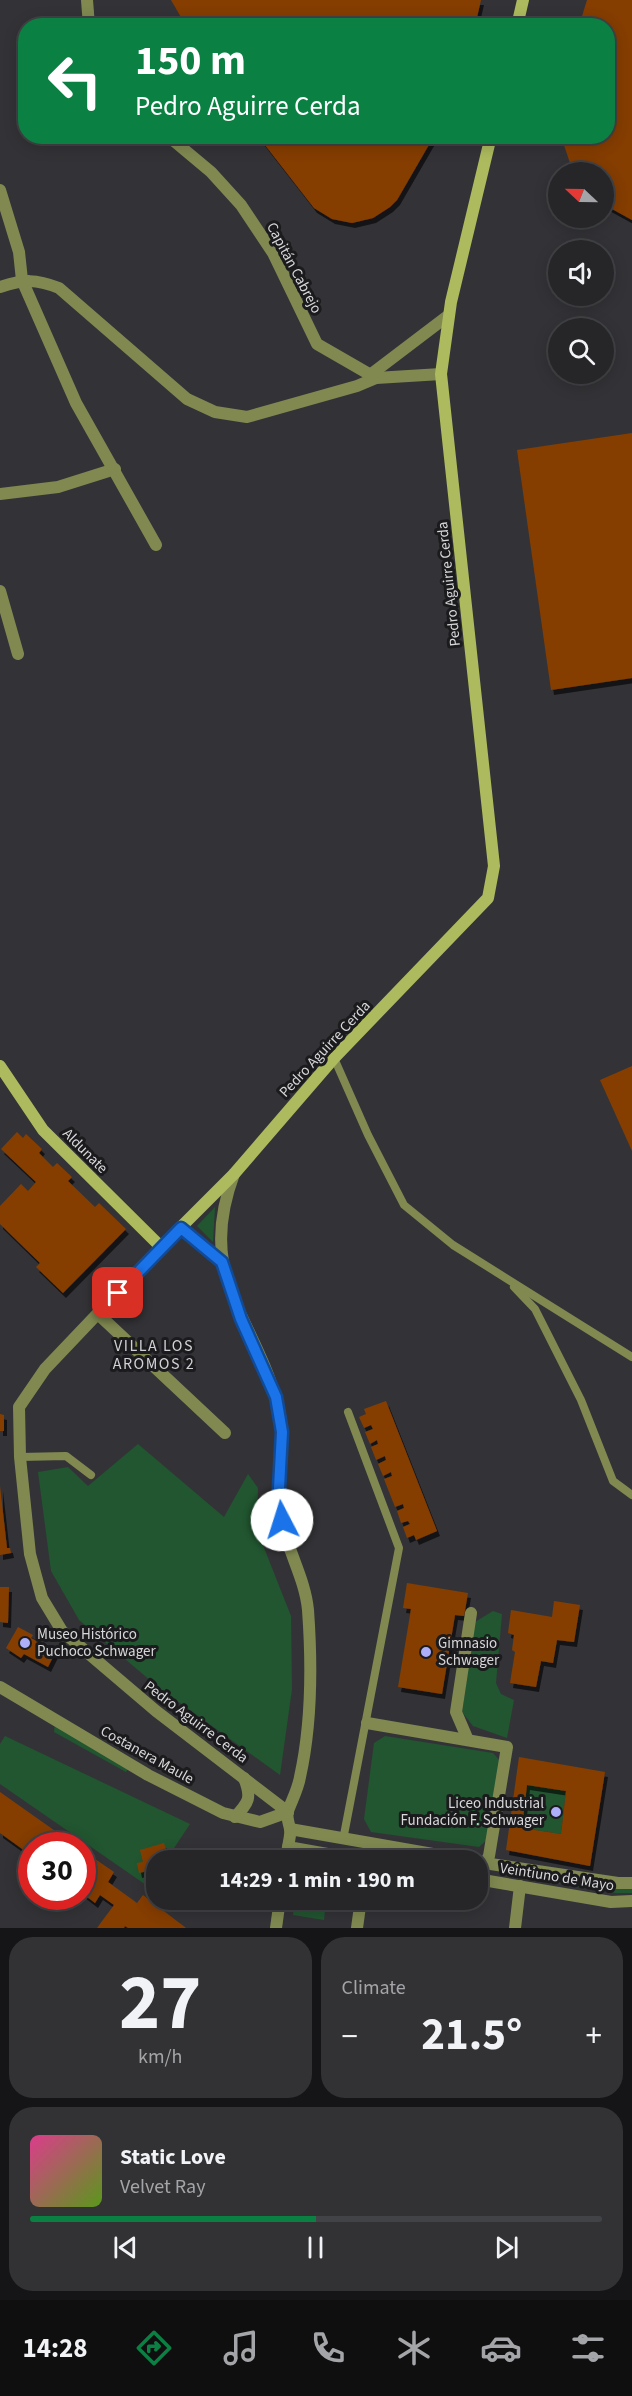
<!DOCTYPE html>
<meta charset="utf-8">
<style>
body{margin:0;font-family:"Source Sans 3",sans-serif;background:#323235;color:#f1f3f6;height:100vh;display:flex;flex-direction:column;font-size:22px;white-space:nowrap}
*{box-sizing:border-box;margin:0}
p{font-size:20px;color:#a4a5a8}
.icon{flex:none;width:33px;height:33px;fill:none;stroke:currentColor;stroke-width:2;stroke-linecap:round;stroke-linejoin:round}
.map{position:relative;height:1928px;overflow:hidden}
.sheet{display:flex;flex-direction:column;gap:9px;padding:9px;background:#151517;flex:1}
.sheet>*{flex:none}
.guide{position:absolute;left:18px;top:18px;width:597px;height:126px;border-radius:24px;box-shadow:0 3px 15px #0003,0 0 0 2px #424346;background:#0b8043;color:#fff;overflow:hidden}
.needle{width:39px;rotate:292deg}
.tools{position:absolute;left:548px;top:162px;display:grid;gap:12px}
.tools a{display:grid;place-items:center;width:66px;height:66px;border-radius:50%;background:#262629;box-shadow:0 3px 15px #0003,0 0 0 2px #424346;font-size:30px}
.speed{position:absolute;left:18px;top:1832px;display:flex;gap:12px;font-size:30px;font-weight:700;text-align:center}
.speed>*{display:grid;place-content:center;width:78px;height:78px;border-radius:50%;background:#262629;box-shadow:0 3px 15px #0003,0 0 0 2px #424346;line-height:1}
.speed .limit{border:9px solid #d22;background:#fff;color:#111}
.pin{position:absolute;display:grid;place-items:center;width:51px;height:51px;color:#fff;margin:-26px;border-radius:12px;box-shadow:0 3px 9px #0006}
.me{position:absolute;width:66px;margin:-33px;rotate:355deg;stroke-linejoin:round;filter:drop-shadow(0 0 4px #0008)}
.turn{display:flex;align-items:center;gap:21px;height:126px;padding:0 18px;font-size:27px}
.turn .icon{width:78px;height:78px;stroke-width:2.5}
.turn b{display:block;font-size:42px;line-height:51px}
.big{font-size:45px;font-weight:700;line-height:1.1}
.sheet .tile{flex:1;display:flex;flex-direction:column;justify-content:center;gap:9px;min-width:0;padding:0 21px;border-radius:24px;background:#323235}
.sheet .dial{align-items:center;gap:0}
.dial b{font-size:78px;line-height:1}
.song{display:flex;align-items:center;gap:18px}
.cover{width:72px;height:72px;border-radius:9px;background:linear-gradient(135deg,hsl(330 70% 55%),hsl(90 70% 35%))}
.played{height:6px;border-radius:3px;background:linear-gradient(90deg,#0b8043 50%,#424346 50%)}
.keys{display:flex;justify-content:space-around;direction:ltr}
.heat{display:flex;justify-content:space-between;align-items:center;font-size:33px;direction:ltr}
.sheet .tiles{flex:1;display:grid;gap:9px;grid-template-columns:1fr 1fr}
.tile:last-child{grid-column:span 2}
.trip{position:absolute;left:146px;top:1850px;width:342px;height:60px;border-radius:24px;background:#262629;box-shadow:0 3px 15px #0003,0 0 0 2px #424346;font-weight:700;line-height:60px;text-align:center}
.tabs{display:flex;height:96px;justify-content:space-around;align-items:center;background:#0f0f10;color:#a4a5a8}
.tabs .icon{width:42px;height:42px}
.tabs .active{color:#0b8043}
.tabs b{font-size:27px;color:#f1f3f6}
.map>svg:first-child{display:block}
</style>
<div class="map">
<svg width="632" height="1928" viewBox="0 0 632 1928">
<defs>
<filter id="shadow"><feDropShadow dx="3" dy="5" stdDeviation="0" flood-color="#0009"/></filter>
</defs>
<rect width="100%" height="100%" fill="#333337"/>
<g fill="#215630">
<polygon points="215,1207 213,1242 197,1226"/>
<polygon points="138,1444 224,1517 248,1474 258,1488 257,1530 291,1616 292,1689 280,1775 158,1687 79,1620 51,1571 38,1472 68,1467 88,1486"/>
<polygon points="493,1611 502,1614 496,1683 501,1694 514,1700 507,1738 473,1726 462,1712 475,1622"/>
<polygon points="55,1723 130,1766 126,1772 54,1732"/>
<polygon points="5,1736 190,1824 166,1860 156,1860 156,1876 149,1887 0,1784 0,1744"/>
<polygon points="385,1736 493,1753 501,1762 488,1839 479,1847 371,1832 364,1819 374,1743"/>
<polygon points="527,1785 566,1791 561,1834 522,1828"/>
<polygon points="537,1876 632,1886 632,1893 616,1893 537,1880"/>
<polygon points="295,1899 326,1899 324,1920 293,1915"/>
</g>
<g fill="#853e05" fill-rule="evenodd" filter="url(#shadow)">
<polygon points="171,0 481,0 475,26 186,26"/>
<polygon points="587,0 632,0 632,220 603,204 603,172 573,172 563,142 562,136 608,136 608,26 579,26"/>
<polygon points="258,136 434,136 397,200 390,207 373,218 352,223 332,219 314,208"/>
<polygon points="632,433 632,678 551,690 517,450"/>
<polygon points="632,1066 632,1151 600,1080"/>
<polygon points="17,1132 23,1138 26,1134 42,1149 39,1153 53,1167 57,1163 72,1177 68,1181 95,1207 99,1203 126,1229 63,1293 36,1267 40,1263 0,1224 0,1206 21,1184 28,1191 36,1182 1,1149"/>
<polygon points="386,1401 437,1531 416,1540 414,1535 407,1538 403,1527 410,1524 408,1521 401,1523 397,1511 404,1508 403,1504 395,1507 384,1479 392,1476 391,1472 383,1476 378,1464 386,1460 385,1456 376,1460 371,1447 378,1444 377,1440 370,1444 365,1432 373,1429 371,1425 364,1428 359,1417 366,1414 364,1409"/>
<polygon points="0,1414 4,1415 4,1431 0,1431"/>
<polygon points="0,1486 7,1548 10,1548 11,1553 0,1555"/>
<polygon points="407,1583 468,1593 464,1616 455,1615 442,1694 398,1687 411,1609 403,1608"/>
<polygon points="0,1587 9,1587 8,1623 0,1622"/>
<polygon points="554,1601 580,1605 574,1642 557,1640 553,1663 541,1661 536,1687 510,1683 515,1652 512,1650 514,1635 508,1633 511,1610 552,1617"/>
<polygon points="18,1627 33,1635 31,1638 56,1651 48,1667 24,1654 21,1658 6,1648"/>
<path d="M519 1757 605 1772 590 1866 506 1850ZM527 1785 566 1791 561 1834 522 1828Z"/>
<polygon points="0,1792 75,1845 32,1845 32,1856 0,1833"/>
<polygon points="164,1843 167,1854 159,1856 160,1860 156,1860 156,1869 139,1873 137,1863 143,1862 140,1850"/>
<polygon points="82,1850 114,1872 108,1882 137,1903 143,1895 186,1928 128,1928 125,1926 124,1928 97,1928 114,1905 100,1895 95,1903 82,1893"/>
</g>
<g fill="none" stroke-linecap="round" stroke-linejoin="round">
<g stroke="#818951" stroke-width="8">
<polyline points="334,1058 368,1135 404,1205 453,1245 632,1357"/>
<polyline points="514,1287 535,1309 581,1400 613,1481 632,1495"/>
<polyline points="20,1457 66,1456 91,1475"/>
<polyline points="343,1840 399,1548 348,1412"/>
</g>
<g stroke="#818951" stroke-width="12">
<polyline points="87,0 89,26"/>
<polyline points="168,136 211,172 241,205 273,253 317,344 376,378"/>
<polyline points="0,190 19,252 22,280 76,403 156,545"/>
<path d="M0 287C24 279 36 279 59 288L187 399 215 412 247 417 357 386 376 378 441 374"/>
<polyline points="370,375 449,315"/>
<polyline points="0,494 58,487 115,469"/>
<polyline points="0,591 18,654"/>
<path d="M234 1174C195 1278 254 1315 278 1406 288 1443 275 1482 282 1519 287 1551 305 1578 308 1610 312 1665 312 1723 300 1777 298 1789 292 1800 288 1811 286 1818 289 1823 290 1829 291 1834 289 1841 288 1847L361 1860"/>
<polyline points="181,1228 222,1262"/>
<polyline points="161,1247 45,1369 19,1407 20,1457 30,1554 42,1598 62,1631 156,1711 288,1812"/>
<polyline points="98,1314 225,1433"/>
<polyline points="0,1687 148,1775 223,1813 260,1822 288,1812"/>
<polyline points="367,1723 507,1747 489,1856 485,1863"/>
<polyline points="468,1740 456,1712 471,1613"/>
<path d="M235 1817C249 1802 252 1798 244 1778"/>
<polyline points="290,1829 467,1860"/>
<polyline points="286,1860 288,1847"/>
<polyline points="477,1862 618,1883 632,1883"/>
<polyline points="477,1879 611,1902 632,1901"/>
<polyline points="276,1928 280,1899"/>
<polyline points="357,1928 361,1899"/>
<polyline points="515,1928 520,1886"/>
</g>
<g stroke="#adba5d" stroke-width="12">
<polyline points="517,26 523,0"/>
<polyline points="0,1066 43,1130 161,1247 234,1174 334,1058 488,898 494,866 441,374 451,302 491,136"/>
</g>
</g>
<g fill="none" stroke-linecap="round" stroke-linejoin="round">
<g stroke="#114b97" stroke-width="15">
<polyline id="route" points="118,1293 181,1228 222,1262 241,1319 276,1397 282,1432 279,1488 282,1520"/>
</g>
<use href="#route" stroke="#1a73e8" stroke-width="10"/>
</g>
<g fill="#adaffb" stroke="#1b1b1d" stroke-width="2">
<circle cx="25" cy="1643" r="6"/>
<circle cx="426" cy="1652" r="6"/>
<circle cx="556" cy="1812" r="6"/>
</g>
<g text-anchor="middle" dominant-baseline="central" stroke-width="6" stroke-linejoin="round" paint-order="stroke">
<g font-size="15" fill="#d7d7da" stroke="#1b1b1d">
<text transform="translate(294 268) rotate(62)">Capitán Cabrejo</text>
<text transform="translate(449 584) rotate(-96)">Pedro Aguirre Cerda</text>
<text transform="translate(325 1049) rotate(-47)">Pedro Aguirre Cerda</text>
<text transform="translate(85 1151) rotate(45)">Aldunate</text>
<text transform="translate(196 1722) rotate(37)">Pedro Aguirre Cerda</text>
<text transform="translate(147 1755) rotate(29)">Costanera Maule</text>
<text transform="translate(557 1877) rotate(9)">Veintiuno de Mayo</text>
</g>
<g font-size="15" fill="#d7d7da" stroke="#1b1b1d" text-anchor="start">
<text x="37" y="1634">Museo Histórico<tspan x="37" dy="17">Puchoco Schwager</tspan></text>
<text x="438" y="1643">Gimnasio<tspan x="438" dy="17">Schwager</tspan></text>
<text x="544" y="1803" text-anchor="end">Liceo Industrial<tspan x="544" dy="17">Fundación F. Schwager</tspan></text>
</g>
<g font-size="16" letter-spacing="1.5" fill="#d0d1d6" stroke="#1b1b1d">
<text x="154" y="1346">VILLA LOS<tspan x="154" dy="18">AROMOS 2</tspan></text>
</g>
</g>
</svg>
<div class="tools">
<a><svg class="needle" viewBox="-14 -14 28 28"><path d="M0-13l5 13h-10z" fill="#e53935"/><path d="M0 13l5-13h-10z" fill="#a4a5a8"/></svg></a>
<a><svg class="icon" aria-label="sound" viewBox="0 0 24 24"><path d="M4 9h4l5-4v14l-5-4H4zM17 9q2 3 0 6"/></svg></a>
<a><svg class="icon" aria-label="search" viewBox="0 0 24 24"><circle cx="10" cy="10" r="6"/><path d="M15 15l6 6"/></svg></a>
</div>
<div class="speed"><div class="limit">30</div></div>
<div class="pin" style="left:118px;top:1293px;background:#d93025"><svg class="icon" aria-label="arrive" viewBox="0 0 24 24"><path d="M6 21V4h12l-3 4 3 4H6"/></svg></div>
<svg class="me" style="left:282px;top:1520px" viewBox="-20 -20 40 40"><circle r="19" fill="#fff"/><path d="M0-13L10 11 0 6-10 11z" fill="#1a73e8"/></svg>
<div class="trip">14:29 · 1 min · 190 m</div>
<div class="guide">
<div class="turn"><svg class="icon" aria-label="left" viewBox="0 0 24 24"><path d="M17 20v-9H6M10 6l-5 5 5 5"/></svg><div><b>150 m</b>Pedro Aguirre Cerda</div></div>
</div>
</div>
<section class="sheet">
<div class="tiles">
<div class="tile dial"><b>27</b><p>km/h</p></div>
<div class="tile"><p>Climate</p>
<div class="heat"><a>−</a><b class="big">21.5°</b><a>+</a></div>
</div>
<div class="tile">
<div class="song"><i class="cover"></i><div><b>Static Love</b><p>Velvet Ray</p></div></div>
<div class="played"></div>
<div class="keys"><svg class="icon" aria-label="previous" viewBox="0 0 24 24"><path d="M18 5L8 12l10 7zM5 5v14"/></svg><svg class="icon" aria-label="pause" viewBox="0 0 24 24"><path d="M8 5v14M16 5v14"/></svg><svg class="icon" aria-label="next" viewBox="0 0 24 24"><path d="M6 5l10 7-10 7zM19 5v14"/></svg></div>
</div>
</div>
</section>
<nav class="tabs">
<b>14:28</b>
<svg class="icon active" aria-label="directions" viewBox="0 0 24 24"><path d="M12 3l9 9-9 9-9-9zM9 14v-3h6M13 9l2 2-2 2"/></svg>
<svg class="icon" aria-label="music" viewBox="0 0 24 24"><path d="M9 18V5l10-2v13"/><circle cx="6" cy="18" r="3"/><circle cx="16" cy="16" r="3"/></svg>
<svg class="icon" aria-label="phone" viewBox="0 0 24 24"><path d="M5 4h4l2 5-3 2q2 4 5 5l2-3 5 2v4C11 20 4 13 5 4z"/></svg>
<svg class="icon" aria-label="climate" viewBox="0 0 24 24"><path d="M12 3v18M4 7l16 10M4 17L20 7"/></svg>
<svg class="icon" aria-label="car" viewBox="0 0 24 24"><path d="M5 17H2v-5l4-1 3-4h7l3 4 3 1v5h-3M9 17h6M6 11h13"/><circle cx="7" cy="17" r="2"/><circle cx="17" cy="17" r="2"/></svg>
<svg class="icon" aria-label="filters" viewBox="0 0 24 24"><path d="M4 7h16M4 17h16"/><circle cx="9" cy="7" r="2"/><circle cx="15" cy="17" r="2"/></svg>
</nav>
